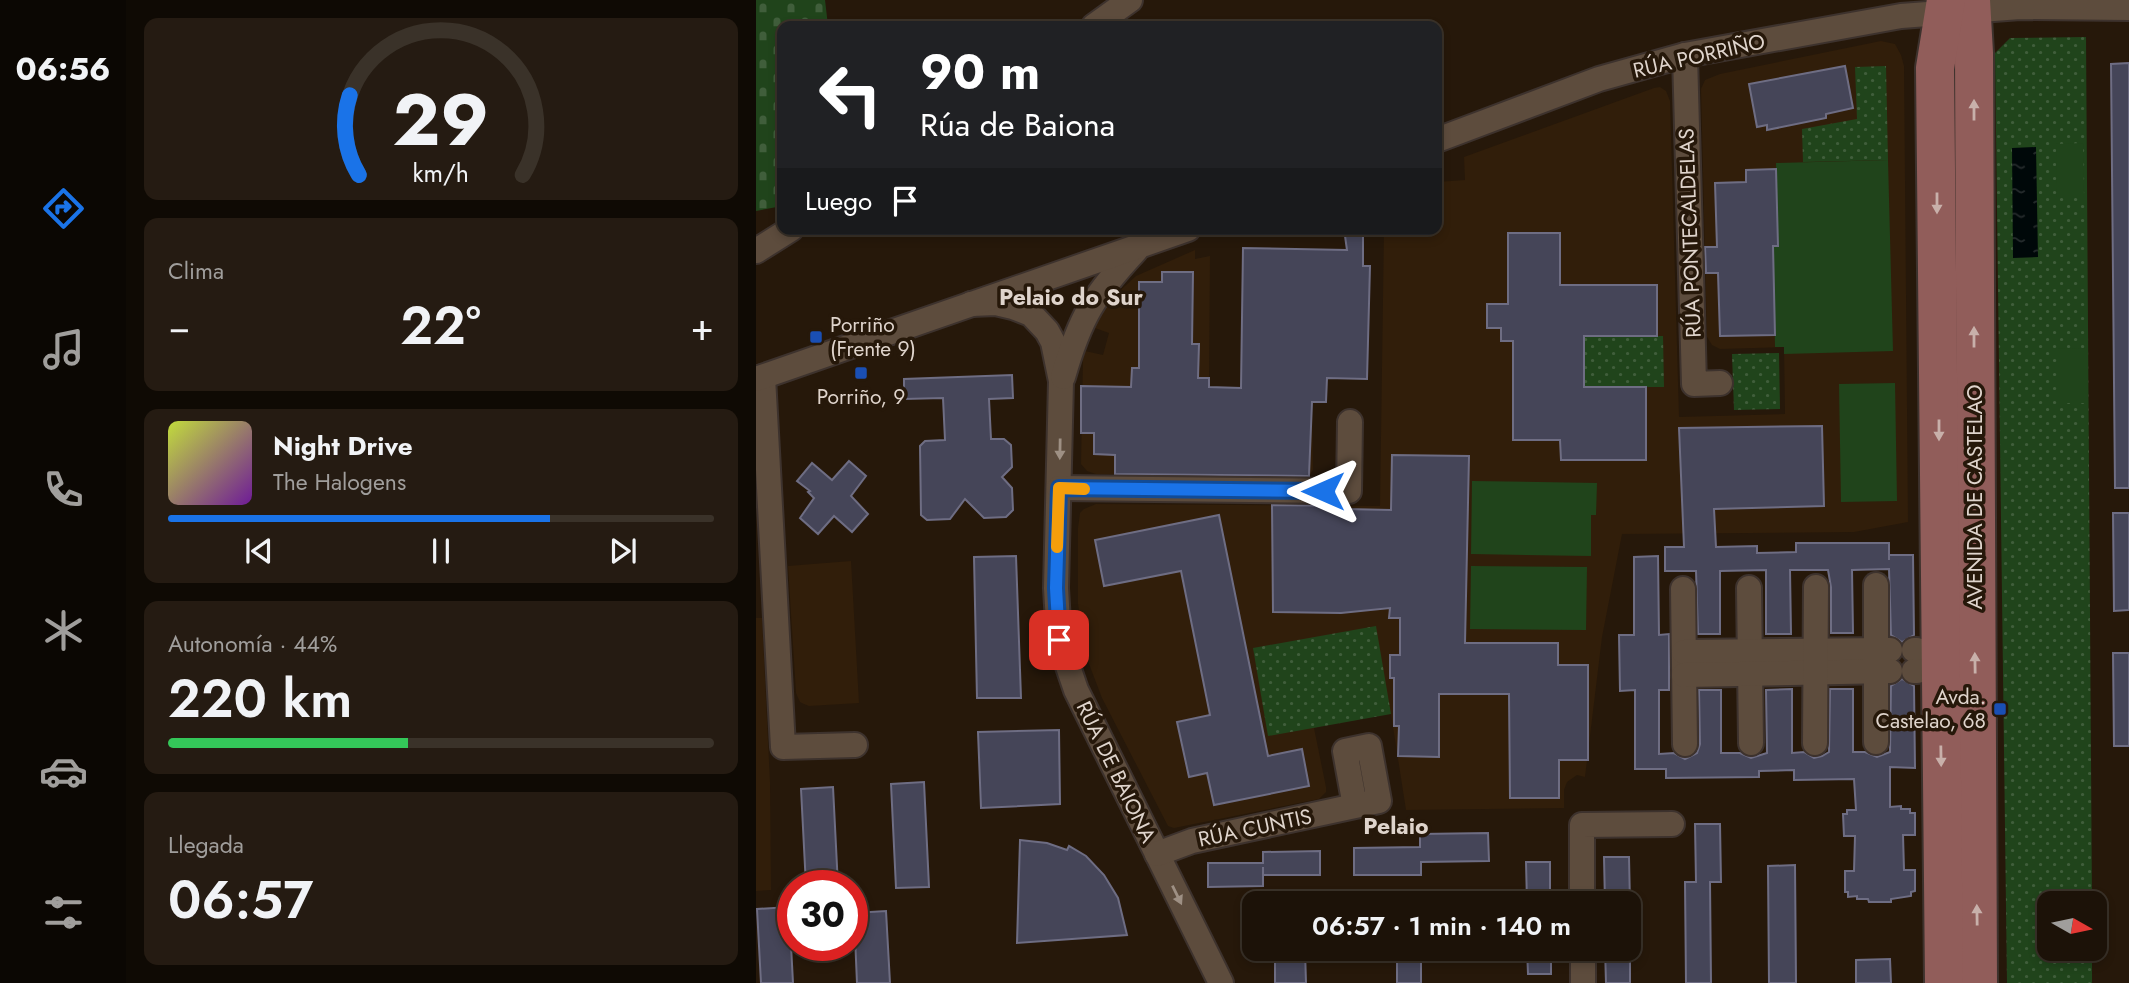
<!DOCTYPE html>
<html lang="es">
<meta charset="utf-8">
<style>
body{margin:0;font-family:Jost,sans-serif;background:#251b12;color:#f1f3f6;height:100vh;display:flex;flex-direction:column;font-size:26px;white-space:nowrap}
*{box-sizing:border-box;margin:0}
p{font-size:23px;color:#a09e9c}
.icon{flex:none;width:38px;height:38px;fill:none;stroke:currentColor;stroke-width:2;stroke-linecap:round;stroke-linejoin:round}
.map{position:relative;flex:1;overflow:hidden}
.sheet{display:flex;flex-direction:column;gap:18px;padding:18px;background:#0f0a04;width:630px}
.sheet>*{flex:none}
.top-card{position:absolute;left:21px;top:21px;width:665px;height:214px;border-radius:14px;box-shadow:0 4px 10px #0003,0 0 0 2px #3a3229;background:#202124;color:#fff;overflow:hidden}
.needle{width:46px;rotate:99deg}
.fabs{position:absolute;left:1281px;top:891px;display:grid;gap:14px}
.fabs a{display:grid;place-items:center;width:70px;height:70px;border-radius:14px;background:#1c1208;box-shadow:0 4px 10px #0003,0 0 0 2px #3a3229;font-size:35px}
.speed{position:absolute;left:21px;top:870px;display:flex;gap:14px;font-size:35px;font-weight:700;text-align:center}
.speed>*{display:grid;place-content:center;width:91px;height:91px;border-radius:50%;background:#1c1208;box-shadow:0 4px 10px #0003,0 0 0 2px #3a3229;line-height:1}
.speed .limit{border:10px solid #d22;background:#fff;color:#111}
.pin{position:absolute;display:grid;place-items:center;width:60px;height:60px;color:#fff;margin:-30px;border-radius:14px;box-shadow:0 4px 10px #0006}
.me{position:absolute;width:77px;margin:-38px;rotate:270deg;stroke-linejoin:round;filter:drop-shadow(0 0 5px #0008)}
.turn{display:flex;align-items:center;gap:24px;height:147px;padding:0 28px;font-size:32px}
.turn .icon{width:91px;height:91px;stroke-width:2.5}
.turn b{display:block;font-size:49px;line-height:60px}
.then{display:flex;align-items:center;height:66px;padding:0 28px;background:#0003;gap:14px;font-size:26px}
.big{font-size:52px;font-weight:600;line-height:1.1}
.sheet .card{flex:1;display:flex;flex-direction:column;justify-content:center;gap:10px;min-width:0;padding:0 24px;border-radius:14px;background:#251b12}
.sheet .dial{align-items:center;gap:0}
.dial svg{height:182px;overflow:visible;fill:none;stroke:#3a3229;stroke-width:7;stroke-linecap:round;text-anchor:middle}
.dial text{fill:#f1f3f6;stroke:none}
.song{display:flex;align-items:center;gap:21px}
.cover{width:84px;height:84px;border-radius:10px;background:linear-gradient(135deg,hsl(70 70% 55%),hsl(280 70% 35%))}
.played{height:7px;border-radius:4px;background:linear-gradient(90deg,#1a73e8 70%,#3a3229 70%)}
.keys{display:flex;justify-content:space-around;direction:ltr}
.heat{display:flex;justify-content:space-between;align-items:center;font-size:38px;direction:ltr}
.charge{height:10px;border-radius:5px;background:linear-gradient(90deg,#34c759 44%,#3a3229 0)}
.trip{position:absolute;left:486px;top:891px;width:399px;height:70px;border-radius:14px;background:#1c1208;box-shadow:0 4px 10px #0003,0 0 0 2px #3a3229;font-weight:600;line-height:70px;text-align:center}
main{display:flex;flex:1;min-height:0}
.menu{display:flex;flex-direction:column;width:126px;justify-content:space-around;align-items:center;background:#0b0703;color:#a09e9c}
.menu .icon{width:49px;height:49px}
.menu .active{color:#1a73e8}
.menu b{font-size:32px;color:#f1f3f6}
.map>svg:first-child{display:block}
</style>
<main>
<nav class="menu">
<b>06:56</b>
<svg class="icon active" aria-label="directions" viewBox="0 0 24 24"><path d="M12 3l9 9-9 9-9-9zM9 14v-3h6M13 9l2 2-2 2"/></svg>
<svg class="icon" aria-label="music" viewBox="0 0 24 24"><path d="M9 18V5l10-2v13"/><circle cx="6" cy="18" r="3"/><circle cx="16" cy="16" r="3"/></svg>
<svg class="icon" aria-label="phone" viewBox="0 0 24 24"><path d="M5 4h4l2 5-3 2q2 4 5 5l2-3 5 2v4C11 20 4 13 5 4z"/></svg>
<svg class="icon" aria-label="climate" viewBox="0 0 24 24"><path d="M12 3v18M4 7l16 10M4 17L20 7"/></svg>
<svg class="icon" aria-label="car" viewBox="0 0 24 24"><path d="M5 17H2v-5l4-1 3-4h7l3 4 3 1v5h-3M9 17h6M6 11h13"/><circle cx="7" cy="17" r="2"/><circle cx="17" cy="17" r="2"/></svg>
<svg class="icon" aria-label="filters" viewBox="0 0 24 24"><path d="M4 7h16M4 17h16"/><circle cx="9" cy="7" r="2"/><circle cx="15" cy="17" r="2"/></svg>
</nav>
<section class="sheet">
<div class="card dial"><svg viewBox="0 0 100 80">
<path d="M14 69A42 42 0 1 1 86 69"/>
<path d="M14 69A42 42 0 0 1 10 34" stroke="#1a73e8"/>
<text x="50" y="56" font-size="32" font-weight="700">29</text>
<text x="50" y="72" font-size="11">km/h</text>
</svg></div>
<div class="card"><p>Clima</p>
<div class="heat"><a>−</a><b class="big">22°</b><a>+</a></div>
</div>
<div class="card">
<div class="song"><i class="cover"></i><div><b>Night Drive</b><p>The Halogens</p></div></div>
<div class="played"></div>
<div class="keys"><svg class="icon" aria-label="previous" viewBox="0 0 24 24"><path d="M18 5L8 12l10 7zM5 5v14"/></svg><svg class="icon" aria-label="pause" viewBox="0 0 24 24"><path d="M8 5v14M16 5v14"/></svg><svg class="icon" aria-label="next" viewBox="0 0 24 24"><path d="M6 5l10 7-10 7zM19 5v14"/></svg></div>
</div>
<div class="card"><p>Autonomía · 44%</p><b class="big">220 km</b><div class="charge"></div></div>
<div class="card"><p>Llegada</p><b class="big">06:57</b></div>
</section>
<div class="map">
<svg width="1373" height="983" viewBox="0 0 1373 983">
<defs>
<pattern id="green-dots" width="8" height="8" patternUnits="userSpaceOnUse" patternTransform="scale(1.75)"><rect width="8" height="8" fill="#20441b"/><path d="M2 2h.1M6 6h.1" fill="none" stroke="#405e3b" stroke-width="1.8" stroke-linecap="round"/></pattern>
<pattern id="cemetery-stones" width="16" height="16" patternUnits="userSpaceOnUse" patternTransform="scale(1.75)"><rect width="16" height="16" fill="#20441b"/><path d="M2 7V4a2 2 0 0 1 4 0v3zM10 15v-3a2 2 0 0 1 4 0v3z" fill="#405e3b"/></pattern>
<pattern id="water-ripples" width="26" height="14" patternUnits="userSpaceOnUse" patternTransform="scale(1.75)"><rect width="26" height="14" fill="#000809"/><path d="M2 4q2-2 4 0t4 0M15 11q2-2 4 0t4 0" fill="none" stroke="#252b2c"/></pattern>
</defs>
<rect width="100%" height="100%" fill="#26180a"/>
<g fill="#311e0a">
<polygon points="1125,41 1139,44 1145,55 1148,66 1152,522 1098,532 866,534 846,637 829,777 821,775 811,782 808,790 808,808 650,810 635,714 602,716 558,728 570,787 570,792 563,799 418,828 412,826 346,698 330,656 322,604 322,528 324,513 328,509 340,504 624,506 628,229 681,229 681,182 709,180 708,157 898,88 904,87 910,91 914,101 923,417 1029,414 1028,347 964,349 956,345 951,337 945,89 949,80 964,74"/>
<polygon points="439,250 439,259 454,256 453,387 550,388 571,382 570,402 556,403 557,470 553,476 340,474 331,471 325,464 327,359 329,351 347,355 353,333 336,327 357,297 380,276"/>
<polygon points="95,561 103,703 53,706 48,704 44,702 40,693 32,566"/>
<polygon points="0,618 6,618 14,782 15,890 0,891"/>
</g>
<g fill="url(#green-dots)">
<polygon points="1330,37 1336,903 1293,903 1293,948 1336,949 1336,983 1251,983 1239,53 1254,38"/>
<polygon points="1130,66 1132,160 1047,162 1046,129 1101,119 1099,67"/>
<polygon points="828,336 907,336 908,387 828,387"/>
<polygon points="1023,353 1024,409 978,410 976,354"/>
<polygon points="620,626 635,714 512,736 497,648"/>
</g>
<polygon fill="url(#cemetery-stones)" points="0,0 69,0 72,26 26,26 26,206 0,211"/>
<g fill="#20441b">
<polygon points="1327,143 1328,198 1301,198 1300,144"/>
<polygon points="1132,160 1137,351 1028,354 1028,347 1019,347 1017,246 1022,245 1020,163"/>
<polygon points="1329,348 1329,403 1302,403 1302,349"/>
<polygon points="1139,383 1141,501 1085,502 1083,384"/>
<polygon points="716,481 841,483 840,515 835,515 835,556 715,554"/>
<polygon points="715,566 831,567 830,630 714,629"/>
</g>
<polygon fill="url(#water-ripples)" points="1280,147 1282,257 1257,258 1256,148"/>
<g fill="#454558" stroke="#6e6d83" stroke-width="2">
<polygon points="1373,63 1373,488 1359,488 1355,64"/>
<polygon points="1089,66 1097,108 1070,114 1070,118 1011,130 1011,125 1001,127 993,84"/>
<polygon points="1020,169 1022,246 1017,246 1019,335 964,336 962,273 950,273 949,247 961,247 959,183 990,182 990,170"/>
<polygon points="588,229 607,229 607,266 614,266 611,379 571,378 570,402 556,402 553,476 359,474 359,455 338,454 338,433 325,433 325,386 375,387 376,368 383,368 383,282 406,282 406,272 437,272 436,344 443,344 442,378 453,378 453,387 485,388 487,248 591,250"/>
<polygon points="752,233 804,233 804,285 901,285 901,336 828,336 828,387 890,387 890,460 805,460 804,440 757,440 757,341 745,341 745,328 731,328 731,304 752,304"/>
<polygon points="256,375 257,398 233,399 235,439 248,439 255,445 256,467 246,477 256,488 257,510 250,517 228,518 209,499 194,519 171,520 165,515 164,446 169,441 189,440 187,398 148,399 148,379"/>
<polygon points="1066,426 1068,506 958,509 960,547 1001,546 1001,553 1040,552 1040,543 1133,543 1133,560 1133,555 1157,555 1158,635 1146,642 1135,635 1133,569 1096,570 1097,633 1075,633 1075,587 1072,570 1034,570 1035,634 1010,634 1010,570 964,571 964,634 942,634 940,571 909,571 909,547 928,547 923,428"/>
<polygon points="636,455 713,456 709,643 802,643 802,665 832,665 832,760 803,760 803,798 754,798 753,694 683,694 683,757 642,756 643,726 638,726 638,678 634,678 634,655 644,655 644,618 633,618 634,608 585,613 517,612 516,505 590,506 590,509 635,510"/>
<polygon points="93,461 110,476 95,496 112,514 96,532 78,516 62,534 44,518 58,498 52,492 54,491 41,481 56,463 76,480"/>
<polygon points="1357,513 1373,513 1373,610 1358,611"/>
<polygon points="463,515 512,756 546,749 553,786 458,805 451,773 433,777 421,722 454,715 425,571 348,586 339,540"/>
<polygon points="260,556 265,698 221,698 218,557"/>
<polygon points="902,556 903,635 913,634 913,690 903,690 903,754 918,753 929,759 941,753 944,744 943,690 965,690 965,753 984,753 995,758 1011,753 1010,690 1036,689 1036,753 1048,752 1058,758 1066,756 1073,752 1074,689 1097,689 1097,752 1109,752 1121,757 1134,752 1135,686 1146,679 1158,686 1159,768 1134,767 1134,807 1145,806 1145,809 1154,809 1154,813 1159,813 1159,835 1147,835 1148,870 1159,870 1159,891 1155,892 1155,896 1135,899 1135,902 1113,902 1112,899 1101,899 1101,896 1092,897 1092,892 1089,892 1089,871 1098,871 1099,836 1088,836 1087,814 1091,814 1091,810 1100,810 1098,779 1038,780 1038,770 1003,771 1003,777 910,778 910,769 879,769 879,690 864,691 863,635 878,635 878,557"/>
<polygon points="1357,653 1373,653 1373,746 1358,746"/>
<polygon points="303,730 304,804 225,808 222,732"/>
<polygon points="168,782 173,887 140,888 135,784"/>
<polygon points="77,787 82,886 50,886 45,789"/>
<polygon points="939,824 964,824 965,882 954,882 955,983 930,983 929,882 940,882"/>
<polygon points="732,833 733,861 665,862 665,875 598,875 598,848 664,847 664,834"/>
<polygon points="264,840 291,843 311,850 313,846 330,856 348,875 362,898 371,935 261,943"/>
<polygon points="564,851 564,875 507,875 507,867 507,886 452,887 452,863 507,863 507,852"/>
<polygon points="848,857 873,857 874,903 849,903"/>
<polygon points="770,862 794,862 794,903 771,903"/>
<polygon points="1039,865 1040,983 1013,983 1012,866"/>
<polygon points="33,907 37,983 5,983 1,909"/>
<polygon points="130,911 134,983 101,983 98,913"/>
<polygon points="519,948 549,950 550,983 519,983"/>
<rect x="641" y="948" width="24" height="35"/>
<polygon points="771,948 795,948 795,974 772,974"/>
<polygon points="849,948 874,948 874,983 850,983"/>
<polygon points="1134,959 1135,983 1100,983 1100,960"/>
</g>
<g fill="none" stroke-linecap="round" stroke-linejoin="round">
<g stroke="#3d322d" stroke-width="28">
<g id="street">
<polyline points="338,26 374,0"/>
<polyline points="929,55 938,384 964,383"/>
<polyline points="681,140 843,79 929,55 1145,16 1264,7 1373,8"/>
<polyline points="0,251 35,229"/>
<polyline points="215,304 240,303 257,307 275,314 291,331 297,342 305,381 300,588 303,640 320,690 465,983"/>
<polyline points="7,377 27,747 99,745"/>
<path d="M307 377C324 317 338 295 380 250"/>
<polyline points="0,379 432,229"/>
<polyline points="303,488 593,491 594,422"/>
<polyline points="993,588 995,743"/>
<polyline points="927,589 929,744"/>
<polyline points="1158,650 1161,650"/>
<polyline points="928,652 1134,650"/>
<polyline points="1158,671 1161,671"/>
<polyline points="928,675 1134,671"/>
<polyline points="1120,742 1120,585"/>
<polyline points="1059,743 1060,587"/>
<polyline points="401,854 436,841 599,806 623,801 613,746 589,751 599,806"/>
<polyline points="826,903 826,825 916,824"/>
<polyline points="827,948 827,983"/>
</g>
</g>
<g stroke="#3d322d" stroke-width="42">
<g id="primary">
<polyline points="1215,0 1218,53 1222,983"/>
<polyline points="1188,983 1179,68 1190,0"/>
</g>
</g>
<use href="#street" stroke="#5d4c3d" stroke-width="24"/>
<use href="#primary" stroke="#915d5a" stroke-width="38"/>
</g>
<defs><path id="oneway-solid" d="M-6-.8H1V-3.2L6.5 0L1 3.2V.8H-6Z" transform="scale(1.75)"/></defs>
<g fill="#c8b0aa">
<use href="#oneway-solid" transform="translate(1218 110) rotate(-90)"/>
<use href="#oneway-solid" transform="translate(1181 203) rotate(90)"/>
<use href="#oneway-solid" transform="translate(1218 337) rotate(-90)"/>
<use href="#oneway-solid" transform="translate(1183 430) rotate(90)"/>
<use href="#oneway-solid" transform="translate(1219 663) rotate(-91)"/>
<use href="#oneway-solid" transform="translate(1185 756) rotate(89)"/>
<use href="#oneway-solid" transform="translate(1221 915) rotate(-91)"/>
</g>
<g fill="#9e9084">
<use href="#oneway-solid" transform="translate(304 449) rotate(91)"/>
<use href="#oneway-solid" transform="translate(421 895) rotate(64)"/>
</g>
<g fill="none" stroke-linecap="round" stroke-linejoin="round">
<g stroke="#114b97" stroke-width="18">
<polyline id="route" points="303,640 300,588 303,488 567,491"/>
</g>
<use href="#route" stroke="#1a73e8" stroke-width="12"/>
<polyline stroke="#f59e0b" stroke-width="12" points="301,547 303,488 328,489"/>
</g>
<g fill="#1a4fb4" stroke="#26180a" stroke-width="2.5">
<rect x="53" y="330" width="14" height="14" rx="3.5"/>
<rect x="98" y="366" width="14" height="14" rx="3.5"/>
<rect x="1237" y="702" width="14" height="14" rx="3.5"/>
</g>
<g text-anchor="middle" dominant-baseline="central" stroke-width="7" stroke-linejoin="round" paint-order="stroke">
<g font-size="21" fill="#dfd4cc" stroke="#26180a">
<text transform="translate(943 56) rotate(-13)">RÚA PORRIÑO</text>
<text transform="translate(934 233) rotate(-92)">RÚA PONTECALDELAS</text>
<text transform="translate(1219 497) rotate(-90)">AVENIDA DE CASTELAO</text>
<text transform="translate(360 772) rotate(64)">RÚA DE BAIONA</text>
<text transform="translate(499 828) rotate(-12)">RÚA CUNTIS</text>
</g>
<g font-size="21" fill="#dfd4cc" stroke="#26180a" text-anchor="start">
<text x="74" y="325">Porriño<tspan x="74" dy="24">(Frente 9)</tspan></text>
<text x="105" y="397" text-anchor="middle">Porriño, 9</text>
<text x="1230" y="697" text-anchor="end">Avda.<tspan x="1230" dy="24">Castelao, 68</tspan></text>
</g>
<g font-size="23" font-weight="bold" fill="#dfd4cc" stroke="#26180a">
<text x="315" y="297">Pelaio do Sur</text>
<text x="640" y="826">Pelaio</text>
</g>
</g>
</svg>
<div class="fabs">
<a><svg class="needle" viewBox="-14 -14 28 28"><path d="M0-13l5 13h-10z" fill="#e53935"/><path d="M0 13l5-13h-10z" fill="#a09e9c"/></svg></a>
</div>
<div class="speed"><div class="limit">30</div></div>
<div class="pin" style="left:303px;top:640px;background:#d93025"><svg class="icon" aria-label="arrive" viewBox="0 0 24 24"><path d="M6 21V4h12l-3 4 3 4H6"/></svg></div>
<svg class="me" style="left:567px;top:491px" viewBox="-20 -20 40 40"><path d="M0-17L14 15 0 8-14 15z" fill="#1a73e8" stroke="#fff" stroke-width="4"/></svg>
<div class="trip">06:57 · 1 min · 140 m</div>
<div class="top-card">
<div class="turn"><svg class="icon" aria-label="left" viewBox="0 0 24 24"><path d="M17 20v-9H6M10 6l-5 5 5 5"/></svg><div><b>90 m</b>Rúa de Baiona</div></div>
<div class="then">Luego<svg class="icon" aria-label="arrive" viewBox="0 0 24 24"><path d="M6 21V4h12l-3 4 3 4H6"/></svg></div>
</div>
</div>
</main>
